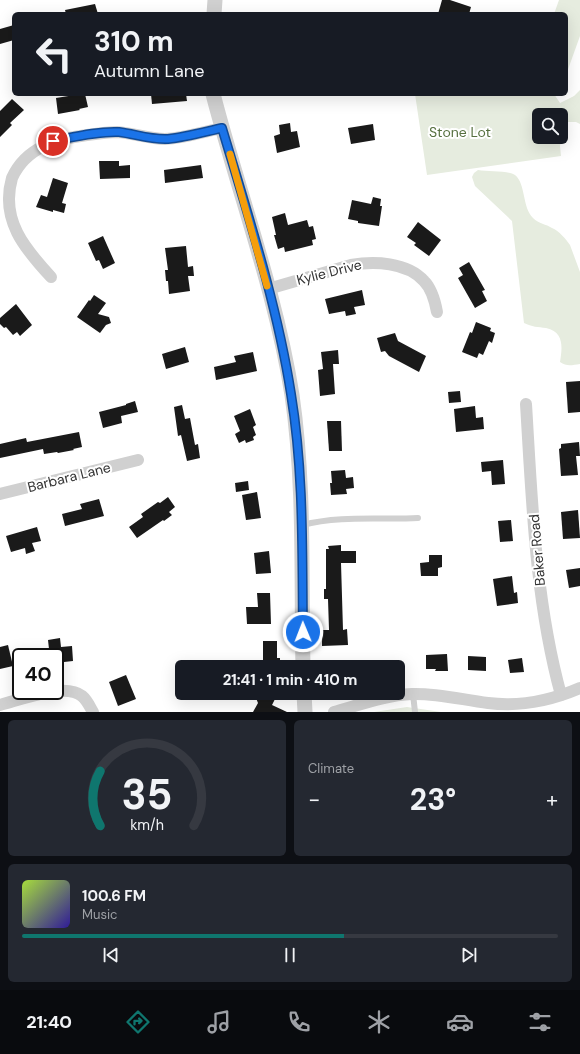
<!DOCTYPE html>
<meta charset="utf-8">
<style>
body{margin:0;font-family:"DM Sans",sans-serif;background:#242831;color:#f1f3f6;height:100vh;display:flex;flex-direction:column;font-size:15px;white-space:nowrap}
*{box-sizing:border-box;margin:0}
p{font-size:13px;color:#9ea1a6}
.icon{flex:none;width:22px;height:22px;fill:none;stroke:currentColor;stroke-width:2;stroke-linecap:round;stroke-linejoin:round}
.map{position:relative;height:712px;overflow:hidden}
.drawer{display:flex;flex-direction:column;gap:8px;padding:8px;background:#0d0f14;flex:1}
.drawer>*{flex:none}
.hud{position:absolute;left:12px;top:12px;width:556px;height:84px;border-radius:6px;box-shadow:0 4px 16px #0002;background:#171b24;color:#f1f3f6;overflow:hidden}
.tools{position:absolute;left:532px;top:108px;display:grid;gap:8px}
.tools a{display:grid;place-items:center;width:36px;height:36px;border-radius:6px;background:#171b24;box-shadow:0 4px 16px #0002;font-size:20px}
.speed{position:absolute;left:12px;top:648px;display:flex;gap:8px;font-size:20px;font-weight:700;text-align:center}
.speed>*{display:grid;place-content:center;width:52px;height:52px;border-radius:50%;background:#171b24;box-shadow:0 4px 16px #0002;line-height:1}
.speed .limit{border:2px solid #111;border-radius:6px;background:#fff;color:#111}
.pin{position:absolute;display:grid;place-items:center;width:34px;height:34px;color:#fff;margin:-17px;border:2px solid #fff;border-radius:50%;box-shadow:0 1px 4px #0007}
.me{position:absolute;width:44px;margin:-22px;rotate:359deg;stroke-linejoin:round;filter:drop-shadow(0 0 3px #0008)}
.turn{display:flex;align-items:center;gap:14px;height:84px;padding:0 16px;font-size:18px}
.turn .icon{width:52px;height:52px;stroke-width:2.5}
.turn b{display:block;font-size:28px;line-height:34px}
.big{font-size:30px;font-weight:700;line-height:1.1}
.drawer .widget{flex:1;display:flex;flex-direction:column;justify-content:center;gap:6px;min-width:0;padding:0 14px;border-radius:6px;background:#242831}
.drawer .dial{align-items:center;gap:0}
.dial svg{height:104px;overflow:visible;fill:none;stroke:#363941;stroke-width:7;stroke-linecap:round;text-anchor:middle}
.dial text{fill:#f1f3f6;stroke:none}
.song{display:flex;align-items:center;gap:12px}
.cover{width:48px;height:48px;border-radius:6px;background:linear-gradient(135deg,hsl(80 70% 55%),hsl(250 70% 35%))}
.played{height:4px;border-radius:2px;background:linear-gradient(90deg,#0f766e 60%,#363941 60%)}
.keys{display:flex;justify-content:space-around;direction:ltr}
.heat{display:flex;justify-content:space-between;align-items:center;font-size:22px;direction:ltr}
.drawer .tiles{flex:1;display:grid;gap:8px;grid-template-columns:1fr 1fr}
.widget:last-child{grid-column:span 2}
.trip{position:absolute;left:175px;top:660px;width:230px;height:40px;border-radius:6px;background:#171b24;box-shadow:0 4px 16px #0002;font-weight:700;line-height:40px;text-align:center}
.tab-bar{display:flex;height:64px;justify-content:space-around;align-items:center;background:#090b0e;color:#9ea1a6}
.tab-bar .icon{width:28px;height:28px}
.tab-bar .active{color:#0f766e}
.tab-bar b{font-size:18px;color:#f1f3f6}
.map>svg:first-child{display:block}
</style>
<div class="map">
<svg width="580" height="712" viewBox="0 0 580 712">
<rect width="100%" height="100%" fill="#fff"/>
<g fill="#e6ecdf" fill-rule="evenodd">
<polygon points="559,0 580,0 580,36 566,75 566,14 554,14"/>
<path d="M580 90V124L576 122H565L560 146 561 156 427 175 415 94H554L560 103 574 96ZM539 115H561V137H539Z"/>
<path d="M478 170C488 172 508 170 515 175 526 184 522 207 533 218 539 224 546 224 552 228 559 231 566 239 570 245L580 272V364C572 365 567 367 560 362 562 349 565 332 546 328 538 327 532 327 524 323L512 221 475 186 472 177 474 173Z"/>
<polygon points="407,707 441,712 374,712"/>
</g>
<g fill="#1a1a1a">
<polygon points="442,0 450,0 471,7 469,14 438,14"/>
<polygon points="95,4 98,14 66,14 65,10"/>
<polygon points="14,25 14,40 0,44 0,29"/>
<polygon points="81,94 85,94 88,107 79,109 80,110 58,114 56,98"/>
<polygon points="151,94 186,94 187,101 152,104"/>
<polygon points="12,99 24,110 10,123 12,125 0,137 0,111"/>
<polygon points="290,123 291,132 297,131 300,147 277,153 274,136 280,134 279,125"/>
<polygon points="373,124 375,140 351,144 348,128"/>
<polygon points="99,161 119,161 119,166 130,165 130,178 100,179"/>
<polygon points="201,165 203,178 165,183 164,170"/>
<polygon points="53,178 68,183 62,203 66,204 64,213 53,210 53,212 36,207 41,195 47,197"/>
<polygon points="373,197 381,199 380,206 382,206 379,226 358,223 358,221 348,219 352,200 371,204"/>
<polygon points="285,213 288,225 307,220 309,227 313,226 316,239 312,240 313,245 285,252 284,247 278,249 274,235 276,235 272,217"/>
<polygon points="418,222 441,240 429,256 414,245 416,243 407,237"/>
<polygon points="103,236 115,263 103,269 99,260 96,261 88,243"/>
<polygon points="186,246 188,267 193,266 194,276 188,276 190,291 169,294 168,281 166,281 165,270 168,270 165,248"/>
<polygon points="469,262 485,290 482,291 487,301 475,308 458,278 463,275 459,268"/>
<polygon points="362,290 365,305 354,307 356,314 346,316 345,311 329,314 325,299"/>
<polygon points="94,295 106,303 98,314 109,317 111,323 106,325 100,333 77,317 89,300 90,301"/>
<polygon points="16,304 32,325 20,336 17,332 13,335 6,327 4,328 0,324 0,318"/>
<polygon points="476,322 491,328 490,331 495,333 492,343 489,341 483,355 479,353 477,358 462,352 470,332 472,333"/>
<polygon points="395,333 398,341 426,356 419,372 389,356 385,351 381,352 377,338"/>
<polygon points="185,347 189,362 166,369 162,354"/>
<polygon points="338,350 339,364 333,364 335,394 320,396 318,370 323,369 321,352"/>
<polygon points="253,352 257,371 216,380 214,367 236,362 234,356"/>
<polygon points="580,381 580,412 568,413 566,382"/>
<polygon points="460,391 461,402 449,403 448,392"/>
<polygon points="135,401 138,412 121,416 122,423 103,428 99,412 126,405 126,404"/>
<polygon points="182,405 185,419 190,418 195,445 198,444 200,458 187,461 181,435 178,436 174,407"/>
<polygon points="475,406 476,418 483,417 484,429 456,432 454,409"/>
<polygon points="250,409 256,425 253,427 256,435 253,437 254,440 246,443 245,440 239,443 235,434 240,431 234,416"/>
<polygon points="327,421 341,421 342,451 329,451"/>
<polygon points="79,432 82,447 73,449 74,450 58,453 57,452 44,454 43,449 0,458 0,444 26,438 27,442"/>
<polygon points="579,442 580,456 576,456 578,475 561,476 559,449 561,448 561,444"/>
<polygon points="503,460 505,484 492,485 491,471 482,472 481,462"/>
<polygon points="345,470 346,478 353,477 354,488 346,489 347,494 331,495 330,483 332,483 331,471"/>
<polygon points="248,481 249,490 236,492 235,483"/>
<polygon points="257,492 261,518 246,520 242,495"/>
<polygon points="168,497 175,507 169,512 172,515 164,521 163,520 137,538 129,527 143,517 141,514 158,502 160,503"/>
<polygon points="99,499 104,516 65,526 62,514 82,509 80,504"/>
<polygon points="578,510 580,538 563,539 561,512"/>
<polygon points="511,520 513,541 500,542 498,521"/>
<polygon points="37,527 41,541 32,543 35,551 26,554 25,548 11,552 6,536"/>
<polygon points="341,545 341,551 356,551 356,563 341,563 343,630 347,629 348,645 322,646 322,630 329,630 328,599 324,599 324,589 326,589 326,549 329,549 328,546"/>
<polygon points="269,551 271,573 256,574 254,553"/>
<polygon points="429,555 442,555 442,567 438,568 438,576 421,576 420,563 429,562"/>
<polygon points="580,568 580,586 569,588 566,570"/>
<polygon points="512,576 514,593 517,592 518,603 497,606 493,579"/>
<polygon points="257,593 270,593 271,624 247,624 246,607 258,607"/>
<polygon points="60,638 61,647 72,646 73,661 55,663 55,657 28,657 28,651 49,649 48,640"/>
<polygon points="263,641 277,641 277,658 280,658 280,667 263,667"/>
<polygon points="8,645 13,666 0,669 0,647"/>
<polygon points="447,654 448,671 435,671 436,669 426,669 426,655"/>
<polygon points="468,656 486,657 486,671 468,670"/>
<polygon points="522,658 524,672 510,673 508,660"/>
<polygon points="126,675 136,699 118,706 109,682"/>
<polygon points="254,693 278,693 272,705 287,712 253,712 258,703"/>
</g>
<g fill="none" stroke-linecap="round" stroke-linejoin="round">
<g stroke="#d0d0d0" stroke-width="6">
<path d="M302 525C341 515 379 520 418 518"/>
<polyline points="413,694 415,712"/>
</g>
<g stroke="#d0d0d0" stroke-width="12">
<path d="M51 277C25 249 0 220 12 178 26 147 56 139 87 135 97 134 107 132 117 132 133 133 149 139 165 139 184 138 203 132 222 128"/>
<path d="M268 289 351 265C374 261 407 262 424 281 432 289 435 301 437 312"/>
<path d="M526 404C532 501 535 600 561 695"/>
<polyline points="0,494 138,460"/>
<path d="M0 705C20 700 65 682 82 696 87 700 90 707 93 712"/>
<path d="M334 712C359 705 386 695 412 694 437 693 463 700 488 703 520 707 550 701 580 688"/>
</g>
<g stroke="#d0d0d0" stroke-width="15">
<polyline points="214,14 215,0"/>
<path d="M213 94C239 194 276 293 292 395 305 485 301 576 303 667"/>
<polyline points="304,693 305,712"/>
</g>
</g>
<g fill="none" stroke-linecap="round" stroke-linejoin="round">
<g stroke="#114b97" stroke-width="10">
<path id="route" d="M53 141C74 137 97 131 119 132 135 134 151 140 168 139 186 137 204 132 222 128 248 215 277 304 291 394 304 473 302 552 303 632"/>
</g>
<use href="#route" stroke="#1a73e8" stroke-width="7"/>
<polyline stroke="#f59e0b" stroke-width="7" points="230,154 267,286"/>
</g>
<g text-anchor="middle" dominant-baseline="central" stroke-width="4" stroke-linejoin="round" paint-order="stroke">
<g font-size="14" fill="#56703f" stroke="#fff">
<text x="460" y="132">Stone Lot</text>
</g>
<g font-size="14" fill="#333" stroke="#fff">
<text transform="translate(329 272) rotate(-14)">Kylie Drive</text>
<text transform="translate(69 477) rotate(-14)">Barbara Lane</text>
<text transform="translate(537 550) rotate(-95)">Baker Road</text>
</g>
</g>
</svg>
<div class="tools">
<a><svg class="icon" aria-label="search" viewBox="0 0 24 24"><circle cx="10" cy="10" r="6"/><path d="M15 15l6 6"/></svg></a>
</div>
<div class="speed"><div class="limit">40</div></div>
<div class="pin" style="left:53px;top:141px;background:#d93025"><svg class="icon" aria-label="arrive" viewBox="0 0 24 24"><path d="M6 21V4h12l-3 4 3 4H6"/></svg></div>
<svg class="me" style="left:303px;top:632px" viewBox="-20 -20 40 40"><circle r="17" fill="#1a73e8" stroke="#fff" stroke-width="3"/><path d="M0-11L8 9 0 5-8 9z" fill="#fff"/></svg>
<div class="trip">21:41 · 1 min · 410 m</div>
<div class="hud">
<div class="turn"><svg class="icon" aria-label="left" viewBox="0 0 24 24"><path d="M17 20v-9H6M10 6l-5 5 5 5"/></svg><div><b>310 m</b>Autumn Lane</div></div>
</div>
</div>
<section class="drawer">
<div class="tiles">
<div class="widget dial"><svg viewBox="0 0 100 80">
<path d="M14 69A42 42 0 1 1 86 69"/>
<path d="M14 69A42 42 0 0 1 14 27" stroke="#0f766e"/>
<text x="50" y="56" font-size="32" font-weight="700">35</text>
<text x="50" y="72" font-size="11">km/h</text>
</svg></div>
<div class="widget"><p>Climate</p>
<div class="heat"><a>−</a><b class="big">23°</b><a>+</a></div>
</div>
<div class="widget">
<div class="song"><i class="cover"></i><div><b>100.6 FM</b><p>Music</p></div></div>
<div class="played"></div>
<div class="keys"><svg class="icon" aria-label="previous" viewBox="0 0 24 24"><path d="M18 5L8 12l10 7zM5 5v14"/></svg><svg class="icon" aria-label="pause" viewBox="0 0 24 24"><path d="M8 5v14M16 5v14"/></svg><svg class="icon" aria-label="next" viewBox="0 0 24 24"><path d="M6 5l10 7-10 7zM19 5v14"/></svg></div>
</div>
</div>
</section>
<nav class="tab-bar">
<b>21:40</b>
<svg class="icon active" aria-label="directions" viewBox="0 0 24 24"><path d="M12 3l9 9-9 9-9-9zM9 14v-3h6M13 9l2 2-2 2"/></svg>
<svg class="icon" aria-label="music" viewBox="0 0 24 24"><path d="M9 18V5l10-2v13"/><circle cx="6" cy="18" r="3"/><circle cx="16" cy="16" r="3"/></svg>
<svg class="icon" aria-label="phone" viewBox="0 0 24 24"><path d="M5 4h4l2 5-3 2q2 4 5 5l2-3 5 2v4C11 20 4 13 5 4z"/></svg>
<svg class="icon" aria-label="climate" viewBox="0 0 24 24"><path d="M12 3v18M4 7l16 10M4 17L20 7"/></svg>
<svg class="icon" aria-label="car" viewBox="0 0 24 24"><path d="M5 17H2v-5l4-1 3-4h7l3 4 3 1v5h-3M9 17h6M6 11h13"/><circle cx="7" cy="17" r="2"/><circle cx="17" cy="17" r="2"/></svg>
<svg class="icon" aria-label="filters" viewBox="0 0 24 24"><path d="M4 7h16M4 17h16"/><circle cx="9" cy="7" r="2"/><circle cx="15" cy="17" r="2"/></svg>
</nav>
